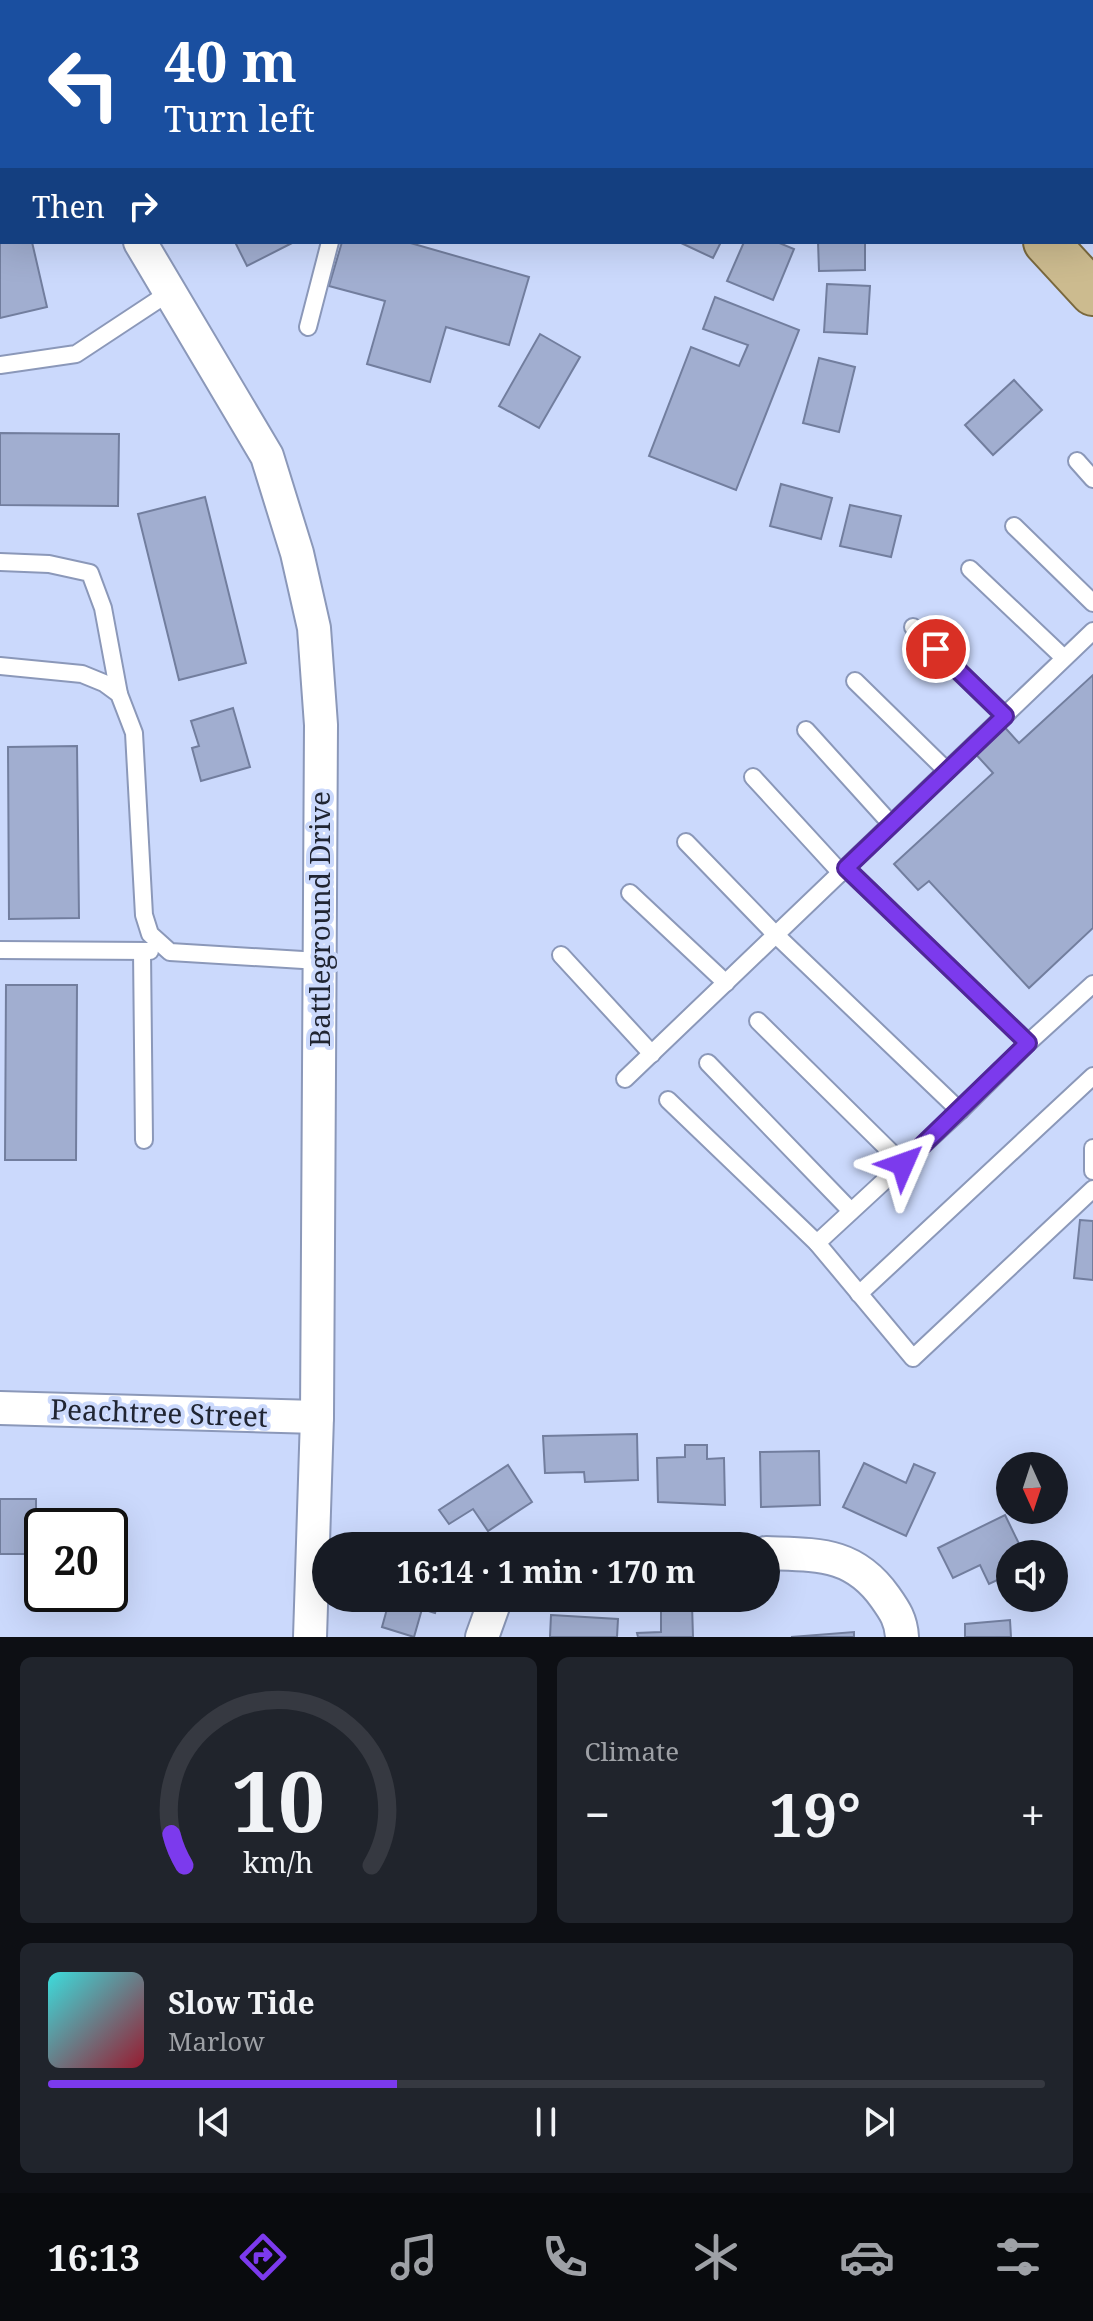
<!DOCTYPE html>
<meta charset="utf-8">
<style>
body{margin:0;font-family:"Noto Serif",serif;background:#20242c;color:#f1f3f6;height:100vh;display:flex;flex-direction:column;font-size:30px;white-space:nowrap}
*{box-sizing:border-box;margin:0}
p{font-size:26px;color:#9ea1a6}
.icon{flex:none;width:44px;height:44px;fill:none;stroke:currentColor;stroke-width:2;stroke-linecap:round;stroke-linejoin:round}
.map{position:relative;height:1637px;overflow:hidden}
.sheet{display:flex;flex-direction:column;gap:20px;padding:20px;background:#0d0f14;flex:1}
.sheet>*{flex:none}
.banner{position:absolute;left:0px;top:0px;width:1094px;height:244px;box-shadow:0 8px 32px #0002;background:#1a4fa0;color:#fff;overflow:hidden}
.needle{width:52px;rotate:177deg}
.tools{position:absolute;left:996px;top:1452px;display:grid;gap:16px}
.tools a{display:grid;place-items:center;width:72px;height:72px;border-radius:50%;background:#171b24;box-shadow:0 8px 32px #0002;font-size:40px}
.speed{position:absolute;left:24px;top:1508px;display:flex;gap:16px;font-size:40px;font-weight:700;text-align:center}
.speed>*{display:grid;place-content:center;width:104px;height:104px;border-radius:50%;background:#171b24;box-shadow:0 8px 32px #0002;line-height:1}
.speed .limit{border:4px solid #111;border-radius:12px;background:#fff;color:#111}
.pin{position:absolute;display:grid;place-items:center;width:68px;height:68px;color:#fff;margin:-34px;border:4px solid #fff;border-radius:50%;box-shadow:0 2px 8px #0007}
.me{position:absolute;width:88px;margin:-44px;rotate:47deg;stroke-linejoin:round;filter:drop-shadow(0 0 6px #0008)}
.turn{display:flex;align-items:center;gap:28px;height:168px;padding:0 32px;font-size:36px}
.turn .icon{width:104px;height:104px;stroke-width:2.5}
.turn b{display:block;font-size:56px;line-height:68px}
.then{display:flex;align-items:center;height:76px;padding:0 32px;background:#0003;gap:16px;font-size:30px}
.big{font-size:60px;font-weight:700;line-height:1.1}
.sheet .tile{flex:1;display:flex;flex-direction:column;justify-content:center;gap:12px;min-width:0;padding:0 28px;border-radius:12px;background:#20242c}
.sheet .dial{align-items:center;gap:0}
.dial svg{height:208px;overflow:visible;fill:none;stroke:#363941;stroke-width:7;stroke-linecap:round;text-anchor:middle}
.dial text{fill:#f1f3f6;stroke:none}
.song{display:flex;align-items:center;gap:24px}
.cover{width:96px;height:96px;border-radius:12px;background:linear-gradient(135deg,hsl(180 70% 55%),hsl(350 70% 35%))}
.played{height:8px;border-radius:4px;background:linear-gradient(90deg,#7c3aed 35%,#363941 35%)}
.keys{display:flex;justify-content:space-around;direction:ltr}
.heat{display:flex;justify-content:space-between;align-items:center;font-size:44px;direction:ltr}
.sheet .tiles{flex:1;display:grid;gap:20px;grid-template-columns:1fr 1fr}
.tile:last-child{grid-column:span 2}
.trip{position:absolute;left:312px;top:1532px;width:468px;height:80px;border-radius:40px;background:#171b24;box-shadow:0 8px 32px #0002;font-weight:700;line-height:80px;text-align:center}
.tabs{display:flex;height:128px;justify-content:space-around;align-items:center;background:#090b0e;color:#9ea1a6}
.tabs .icon{width:56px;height:56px}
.tabs .selected{color:#7c3aed}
.tabs b{font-size:36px;color:#f1f3f6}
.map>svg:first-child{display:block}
</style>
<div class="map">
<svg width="1093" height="1637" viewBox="0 0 1093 1637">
<rect width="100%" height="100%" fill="#cbd9fc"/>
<g fill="#a1aed0" stroke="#727e9e" stroke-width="2">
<polygon points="0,185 2,242 32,242 47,307 0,318"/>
<polygon points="235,242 294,242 247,266"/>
<polygon points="342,242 407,242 529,277 509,345 446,327 430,382 367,364 385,301 329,286"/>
<polygon points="679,242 721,242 713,258"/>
<polygon points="744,242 777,242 794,249 773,300 727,281"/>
<polygon points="818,242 865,242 865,270 819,271"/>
<polygon points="827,284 870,286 867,334 824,332"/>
<polygon points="715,297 799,330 736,490 649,456 691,347 739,366 748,345 703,329"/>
<polygon points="540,334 580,357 539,428 499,406"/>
<polygon points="819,358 855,367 839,432 803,423"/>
<polygon points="1014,380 1042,410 993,455 965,425"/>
<polygon points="0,433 119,434 118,506 0,505"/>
<polygon points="781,484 832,498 821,539 770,526"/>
<polygon points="205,497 246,663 179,680 138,514"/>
<polygon points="850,505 901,516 891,557 840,546"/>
<polygon points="1093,675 1093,928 1029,988 929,881 918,890 894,864 993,773 971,749 1000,722 1019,743"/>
<polygon points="233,708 250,767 201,781 192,748 199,746 191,721"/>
<polygon points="77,746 79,918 9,919 8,747"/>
<polygon points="6,985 77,985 76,1160 5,1160"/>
<polygon points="1080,1220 1093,1221 1093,1280 1074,1278"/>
<polygon points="637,1434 638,1480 585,1482 584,1472 545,1473 543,1436"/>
<polygon points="685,1445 707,1445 707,1459 724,1458 725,1505 658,1502 657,1458 685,1457"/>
<polygon points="819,1451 820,1505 761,1507 760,1452"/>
<polygon points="864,1463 906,1483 914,1464 935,1473 906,1536 843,1507"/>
<polygon points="508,1465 532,1502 488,1531 473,1509 449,1524 439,1510"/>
<rect x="0" y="1499" width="36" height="55"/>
<polygon points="1005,1515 1024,1554 1010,1554 1010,1574 989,1584 980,1565 953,1578 938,1548"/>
<polygon points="390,1598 440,1598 435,1613 422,1609 414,1637 382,1627"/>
<polygon points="692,1604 693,1637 638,1637 637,1633 661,1632 661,1605"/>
<polygon points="551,1615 618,1619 617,1637 550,1637"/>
<polygon points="1010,1620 1011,1637 965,1637 965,1624"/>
<polygon points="854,1632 854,1637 791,1637"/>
</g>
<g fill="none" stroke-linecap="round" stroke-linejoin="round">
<g stroke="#8b98b9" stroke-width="20">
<g id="lane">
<polyline points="258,0 259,2"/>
<polyline points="393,2 393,0"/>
<polyline points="495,2 496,0"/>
<polyline points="717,2 720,0"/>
<polyline points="1067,2 1069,0"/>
<polyline points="1092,78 1093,77"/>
<polyline points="308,327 330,242"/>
<polyline points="0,365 76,354 170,292"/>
<polyline points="1077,461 1093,479"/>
<polyline points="1014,526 1093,603"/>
<polyline points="0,562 49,564 90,573 103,608 119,694"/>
<polyline points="970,569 1064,658"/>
<polyline points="913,627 1005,716"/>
<polyline points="0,666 82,674 104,683 119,694 134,733 144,915 150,934 170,952 319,961"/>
<polyline points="855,681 947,771"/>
<polyline points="806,730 891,824"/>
<polyline points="753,777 841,873"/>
<polyline points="686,842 776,935 960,1111 817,1243 913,1358 1093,1189"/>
<polyline points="846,868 1028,1043 1093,984"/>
<polyline points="630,893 726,983"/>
<polyline points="0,950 150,951"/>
<polyline points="142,951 144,1140"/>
<polyline points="561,955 652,1054"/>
<polyline points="758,1021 903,1164"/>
<polyline points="708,1063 851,1211"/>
<polyline points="625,1079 1093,631"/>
<polyline points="668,1100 817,1243"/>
<polyline points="960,1111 1028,1043"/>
<polyline points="1093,1148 1093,1171"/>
<polyline points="859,1294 1093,1076"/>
</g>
</g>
<g stroke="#8b98b9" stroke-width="36">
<g id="street">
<polyline points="46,0 46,2"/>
<polyline points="140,242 267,456 297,553 314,628 321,725 317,1417 310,1637"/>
<polyline points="0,1408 317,1417"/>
<path d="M766 1553C817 1555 853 1552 885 1597 895 1611 901 1620 902 1637"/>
<polyline points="482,1637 496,1598"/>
</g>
</g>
<g stroke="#7a693e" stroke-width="48">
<g id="primary">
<polyline points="832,0 834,2"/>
<polyline points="930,0 932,2"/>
<polyline points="1092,184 1093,185"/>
<polyline points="1046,242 1093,293"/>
</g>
</g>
<use href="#lane" stroke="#fff" stroke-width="16"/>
<use href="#street" stroke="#fff" stroke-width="32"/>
<use href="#primary" stroke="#ccbb8f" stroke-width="44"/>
</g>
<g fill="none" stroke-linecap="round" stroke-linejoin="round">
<g stroke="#51269a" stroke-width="20">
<polyline id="route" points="903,1164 1028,1043 846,868 1005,716 936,649"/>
</g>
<use href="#route" stroke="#7c3aed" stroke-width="14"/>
</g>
<g text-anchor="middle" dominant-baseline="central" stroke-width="8" stroke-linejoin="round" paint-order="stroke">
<g font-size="28" fill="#202532" stroke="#cbd9fc">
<text transform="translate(319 919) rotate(-90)">Battleground Drive</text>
<text transform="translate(159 1412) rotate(2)">Peachtree Street</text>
</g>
</g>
</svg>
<div class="tools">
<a><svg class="needle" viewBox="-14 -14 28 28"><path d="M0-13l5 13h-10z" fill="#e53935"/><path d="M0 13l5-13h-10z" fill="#9ea1a6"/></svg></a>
<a><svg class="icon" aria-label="sound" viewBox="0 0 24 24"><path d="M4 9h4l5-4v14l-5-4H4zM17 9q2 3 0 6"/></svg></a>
</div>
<div class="speed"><div class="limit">20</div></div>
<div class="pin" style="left:936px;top:649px;background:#d93025"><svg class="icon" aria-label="arrive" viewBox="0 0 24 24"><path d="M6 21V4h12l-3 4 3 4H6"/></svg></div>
<svg class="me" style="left:903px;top:1164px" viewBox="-20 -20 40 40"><path d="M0-17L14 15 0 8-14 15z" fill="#7c3aed" stroke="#fff" stroke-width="4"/></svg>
<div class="trip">16:14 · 1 min · 170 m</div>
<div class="banner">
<div class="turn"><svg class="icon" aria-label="left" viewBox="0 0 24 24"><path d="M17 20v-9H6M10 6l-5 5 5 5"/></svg><div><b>40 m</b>Turn left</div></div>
<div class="then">Then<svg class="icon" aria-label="right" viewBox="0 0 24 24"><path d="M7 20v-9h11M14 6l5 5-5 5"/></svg></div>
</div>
</div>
<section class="sheet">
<div class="tiles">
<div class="tile dial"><svg viewBox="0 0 100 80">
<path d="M14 69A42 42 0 1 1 86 69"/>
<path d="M14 69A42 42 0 0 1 9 57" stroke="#7c3aed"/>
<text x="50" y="56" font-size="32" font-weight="700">10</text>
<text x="50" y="72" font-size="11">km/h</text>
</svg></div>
<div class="tile"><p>Climate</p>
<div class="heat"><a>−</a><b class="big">19°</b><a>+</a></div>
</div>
<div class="tile">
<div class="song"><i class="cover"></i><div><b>Slow Tide</b><p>Marlow</p></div></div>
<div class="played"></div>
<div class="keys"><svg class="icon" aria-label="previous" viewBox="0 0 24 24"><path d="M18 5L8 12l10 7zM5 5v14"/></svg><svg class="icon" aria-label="pause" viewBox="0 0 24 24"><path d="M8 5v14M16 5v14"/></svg><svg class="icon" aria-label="next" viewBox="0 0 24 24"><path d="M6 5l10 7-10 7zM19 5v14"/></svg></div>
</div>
</div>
</section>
<nav class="tabs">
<b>16:13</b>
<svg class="icon selected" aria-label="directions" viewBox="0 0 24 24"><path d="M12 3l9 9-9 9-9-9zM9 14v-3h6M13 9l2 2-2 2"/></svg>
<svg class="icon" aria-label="music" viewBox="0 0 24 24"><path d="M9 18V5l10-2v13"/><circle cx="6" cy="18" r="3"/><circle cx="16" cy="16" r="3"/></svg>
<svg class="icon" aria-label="phone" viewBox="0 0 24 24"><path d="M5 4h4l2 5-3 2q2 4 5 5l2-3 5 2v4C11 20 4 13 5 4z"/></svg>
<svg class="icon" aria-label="climate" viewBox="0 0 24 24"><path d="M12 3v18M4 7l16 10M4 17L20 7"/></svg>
<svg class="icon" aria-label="car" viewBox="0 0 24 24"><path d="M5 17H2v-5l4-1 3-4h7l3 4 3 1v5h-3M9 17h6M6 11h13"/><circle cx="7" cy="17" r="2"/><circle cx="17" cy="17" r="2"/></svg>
<svg class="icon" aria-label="filters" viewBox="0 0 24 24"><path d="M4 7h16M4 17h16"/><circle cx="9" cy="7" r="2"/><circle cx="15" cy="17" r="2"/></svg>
</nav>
